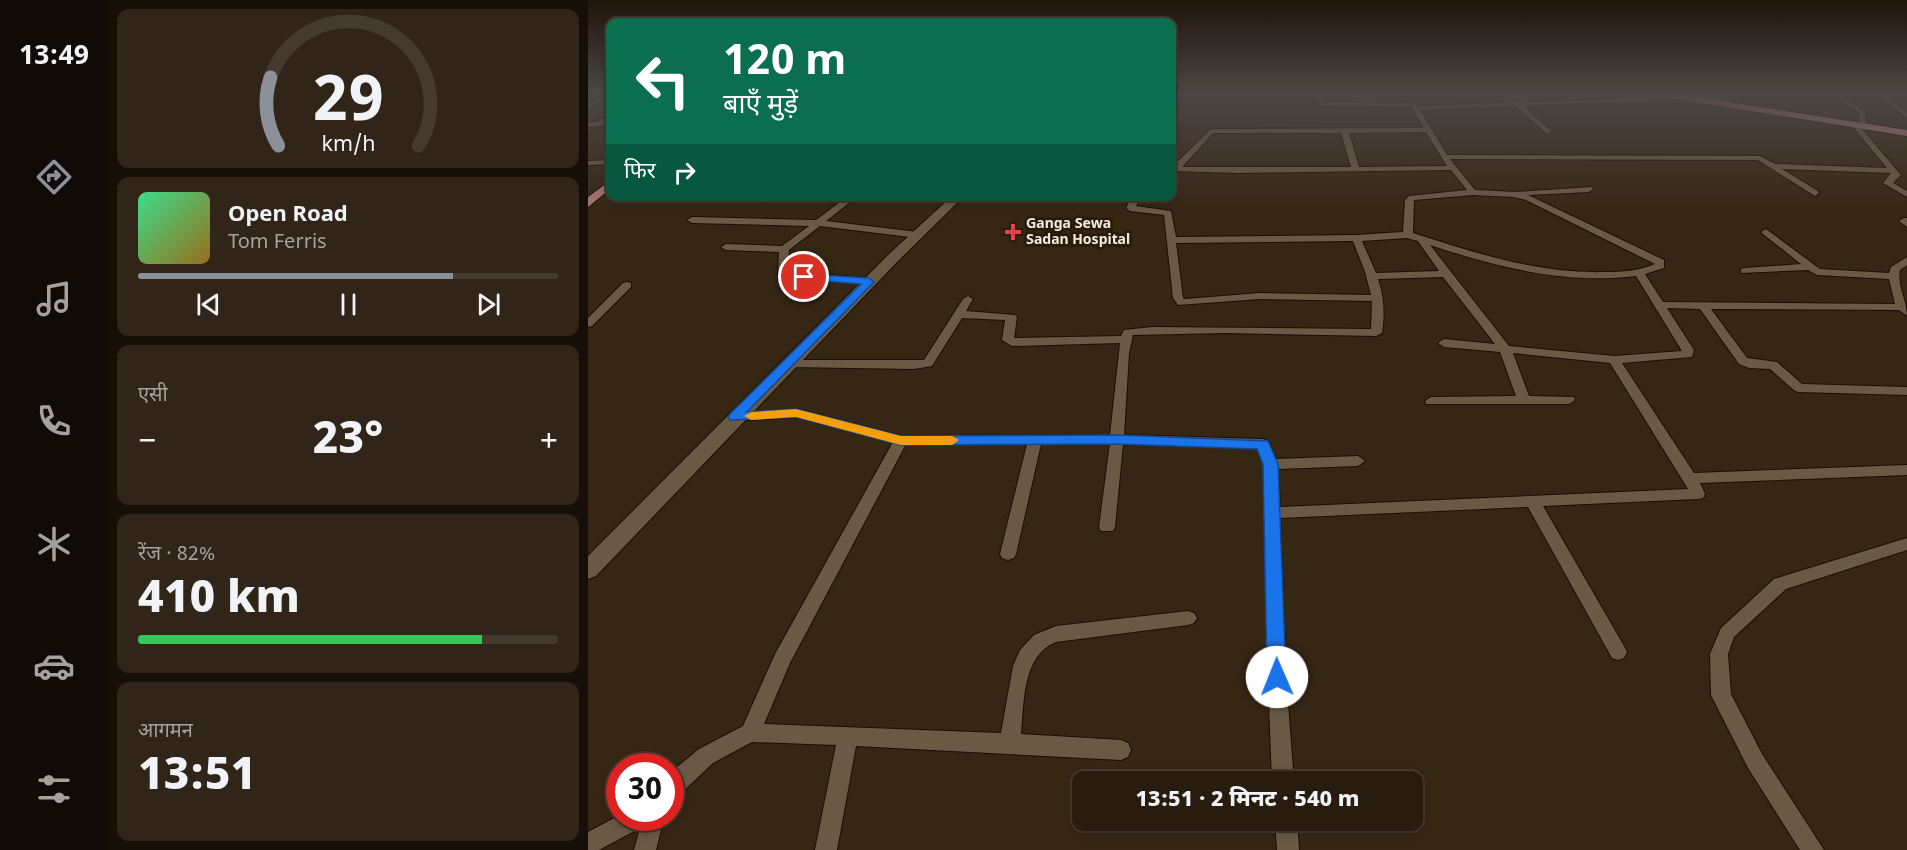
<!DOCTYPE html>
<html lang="hi">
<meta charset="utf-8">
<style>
body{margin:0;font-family:Georgia,"Noto Sans Devanagari",serif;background:#302518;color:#f1f3f6;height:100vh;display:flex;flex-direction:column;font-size:22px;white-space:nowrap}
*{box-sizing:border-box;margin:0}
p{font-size:20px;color:#a5a19e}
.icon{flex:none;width:33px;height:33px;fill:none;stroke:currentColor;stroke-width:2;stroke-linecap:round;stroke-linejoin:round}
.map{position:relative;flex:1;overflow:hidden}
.details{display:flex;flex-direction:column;gap:9px;padding:9px;background:#160f08;width:480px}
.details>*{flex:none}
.banner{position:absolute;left:18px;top:18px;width:570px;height:183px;border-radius:12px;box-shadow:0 3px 9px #0003,0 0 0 2px #443a2f;background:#0b6e4f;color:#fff;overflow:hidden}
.speed{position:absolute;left:18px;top:753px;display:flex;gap:12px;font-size:30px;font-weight:700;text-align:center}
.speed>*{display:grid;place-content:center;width:78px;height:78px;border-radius:50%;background:#281c0f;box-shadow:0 3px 9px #0003,0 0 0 2px #443a2f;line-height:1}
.speed .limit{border:9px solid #d22;background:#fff;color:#111}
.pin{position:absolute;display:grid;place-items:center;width:51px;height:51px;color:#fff;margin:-26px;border:3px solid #fff;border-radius:50%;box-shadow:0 2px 6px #0007}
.me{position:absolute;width:66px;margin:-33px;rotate:359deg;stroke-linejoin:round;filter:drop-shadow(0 0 4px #0008)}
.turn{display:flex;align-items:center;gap:21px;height:126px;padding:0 18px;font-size:27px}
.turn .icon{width:78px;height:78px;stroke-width:2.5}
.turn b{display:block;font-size:42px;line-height:51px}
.then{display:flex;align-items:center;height:57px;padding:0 18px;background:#0003;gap:12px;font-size:22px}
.big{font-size:45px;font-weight:800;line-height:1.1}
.details .tile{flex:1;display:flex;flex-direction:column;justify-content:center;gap:9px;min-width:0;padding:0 21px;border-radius:12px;background:#302518}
.details .dial{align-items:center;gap:0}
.dial svg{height:156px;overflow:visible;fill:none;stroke:#443a2f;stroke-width:7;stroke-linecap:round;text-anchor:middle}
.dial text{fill:#f1f3f6;stroke:none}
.song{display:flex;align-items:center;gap:18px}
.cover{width:72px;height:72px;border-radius:9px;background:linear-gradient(135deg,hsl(150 70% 55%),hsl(40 70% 35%))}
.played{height:6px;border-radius:3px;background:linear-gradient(90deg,#8c9099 75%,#443a2f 75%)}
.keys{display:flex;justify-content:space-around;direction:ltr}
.heat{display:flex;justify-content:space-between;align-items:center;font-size:33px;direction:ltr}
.charge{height:9px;border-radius:4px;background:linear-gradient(90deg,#34c759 82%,#443a2f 0)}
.trip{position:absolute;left:484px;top:771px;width:351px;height:60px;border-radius:12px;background:#281c0f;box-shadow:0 3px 9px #0003,0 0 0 2px #443a2f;font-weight:800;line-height:60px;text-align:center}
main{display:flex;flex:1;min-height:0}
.tabs{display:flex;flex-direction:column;width:108px;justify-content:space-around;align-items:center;background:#100b06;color:#a5a19e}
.tabs .icon{width:42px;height:42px}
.tabs .current{color:#8c9099}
.tabs b{font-size:27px;color:#f1f3f6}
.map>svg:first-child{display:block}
</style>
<main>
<nav class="tabs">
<b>13:49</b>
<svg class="icon current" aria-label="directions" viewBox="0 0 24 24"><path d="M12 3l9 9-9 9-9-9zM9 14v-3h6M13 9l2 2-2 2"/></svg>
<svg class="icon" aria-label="music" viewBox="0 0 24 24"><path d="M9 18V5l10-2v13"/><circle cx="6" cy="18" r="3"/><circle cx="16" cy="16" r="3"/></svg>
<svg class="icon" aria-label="phone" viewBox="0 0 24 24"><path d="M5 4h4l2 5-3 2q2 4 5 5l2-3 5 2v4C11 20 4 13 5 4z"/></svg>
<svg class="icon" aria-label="climate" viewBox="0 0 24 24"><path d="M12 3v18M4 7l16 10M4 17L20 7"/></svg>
<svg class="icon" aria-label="car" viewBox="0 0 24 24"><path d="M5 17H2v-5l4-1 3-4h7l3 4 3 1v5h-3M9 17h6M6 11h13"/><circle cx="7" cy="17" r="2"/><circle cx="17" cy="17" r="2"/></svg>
<svg class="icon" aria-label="filters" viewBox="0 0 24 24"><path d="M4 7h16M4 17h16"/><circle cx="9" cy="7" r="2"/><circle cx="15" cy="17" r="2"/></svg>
</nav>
<section class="details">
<div class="tile dial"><svg viewBox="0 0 100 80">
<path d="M14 69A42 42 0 1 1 86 69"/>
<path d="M14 69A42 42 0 0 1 10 34" stroke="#8c9099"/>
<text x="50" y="56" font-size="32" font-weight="700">29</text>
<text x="50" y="72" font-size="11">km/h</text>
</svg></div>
<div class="tile">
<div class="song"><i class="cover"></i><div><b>Open Road</b><p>Tom Ferris</p></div></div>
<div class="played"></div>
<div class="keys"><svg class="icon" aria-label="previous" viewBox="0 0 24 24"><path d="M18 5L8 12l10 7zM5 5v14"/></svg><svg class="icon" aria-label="pause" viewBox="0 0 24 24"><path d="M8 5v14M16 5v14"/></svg><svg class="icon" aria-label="next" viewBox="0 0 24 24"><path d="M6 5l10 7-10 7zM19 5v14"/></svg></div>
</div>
<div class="tile"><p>एसी</p>
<div class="heat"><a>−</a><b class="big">23°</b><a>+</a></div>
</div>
<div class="tile"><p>रेंज · 82%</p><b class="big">410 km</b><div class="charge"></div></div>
<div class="tile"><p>आगमन</p><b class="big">13:51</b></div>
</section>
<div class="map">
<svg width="1319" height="850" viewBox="0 0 1319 850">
<rect width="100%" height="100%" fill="#362614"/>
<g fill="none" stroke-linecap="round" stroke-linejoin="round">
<g stroke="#1d0e01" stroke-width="2">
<g id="minor">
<path d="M628 92H734L737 102 826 103 830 106 935 102 923 92H930L942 102 1064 97 1107 92 1101 98 935 106 962 130 963 132 959 134 928 106 832 110 859 155 1172 156 1187 164 1299 168 1261 122 1267 121 1313 175 1305 183 1319 191V197L1295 183 1303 173 1194 169 1230 191 1231 193 1227 196 1170 160 862 159 887 190 928 192 1004 187 1005 189 1001 192 940 195 1076 260V268L1057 274 1075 302 1307 304 1301 279 1229 275 1220 270 1153 273V269L1157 268 1213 264 1175 234 1173 232 1178 229 1232 269 1301 273 1303 267 1319 257V265L1312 270C1309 287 1319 300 1319 316L1311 310 1123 309 1159 358 1189 362 1214 384 1319 387V395L1211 392 1207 391 1182 369 1161 368 1151 364 1112 309 1079 308 1106 350 1104 357 1034 363 1106 473 1319 465V475L1112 483 1117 494 1115 498 1110 499 955 506 1036 646 1039 652 1036 658 1030 660 1024 658 940 507 692 518 698 677 706 782H684L680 677 676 464 670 448 535 444 527 527 525 531H513L511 527 522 443 453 444 428 554 426 558 420 560 414 558 412 554 439 444H318L202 663 176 724 413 733 425 666 432 650 446 635 468 626 600 611 606 613 609 618 606 623 600 625 468 642C434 655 436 704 433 734L533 740 540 743 543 750 540 757 533 760 268 746 249 850H227L248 745 164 742 125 763 90 796 82 799V773L111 749 155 726 187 654 305 442 208 417 146 421 141 420 139 417 141 414 208 409 313 436 522 435 532 343 424 346 414 340 417 320 374 318 344 366 326 369 200 367 194 363 196 360H336L375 299 380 296 385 299 378 311 427 315 429 317 426 338 533 336 536 330 564 327 783 329 784 301 672 299 590 305 585 298 576 215 542 211 538 208 544 196H553L548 206 583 211 588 237 768 235 815 232 817 200 821 196 879 190 863 170 650 173 584 171V167L623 129 836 128 824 107 734 106 731 104 729 95 642 96ZM838 132 859 166 771 167 761 133ZM625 133H753L763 167H594ZM885 195 926 197 938 200 1067 264C1051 271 1034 272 1017 272 950 274 888 253 825 233L826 200ZM819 238 830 241 851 271 788 273 774 241ZM765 241 777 272 783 295 672 293 597 299 595 298 588 243ZM842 245C909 267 977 285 1048 276L1094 351 1026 356 921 346ZM855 277 907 344 856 339 850 343 856 347 912 352 928 396 843 397 837 401 838 404H981L987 400 986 397 941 396 925 353 1022 363 1100 489 692 507 690 469 770 466 777 461 770 456 688 459 680 441 675 439 536 435 541 353 545 335 637 333 788 336 794 333C797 314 796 297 790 279Z"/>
<polygon points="1247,92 1253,92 1259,100 1276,110 1278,126 1271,124 1271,112 1255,102"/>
<polygon points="1285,92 1319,92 1319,96 1296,94 1319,112 1319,118"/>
<polygon points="22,97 22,101 15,101 0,108 0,103 12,98"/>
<polygon points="22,115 22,120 13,126 0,127 0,123 8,122"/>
<polygon points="22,160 22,164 0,165 0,161"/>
<polygon points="260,196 270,196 238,221 330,232 335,235 330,238 232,226 201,250 200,272 281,278 285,279 285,283 195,278 190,275 191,252 138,250 133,247 138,244 194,246 221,226 104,223 99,220 104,217 228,220"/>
<polygon points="1316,218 1319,218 1319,227 1311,221"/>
<polygon points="39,282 43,283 43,287 4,326 0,327 0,318 35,283"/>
<polygon points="1319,538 1319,550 1198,589 1146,637 1140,654 1143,694 1174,754 1236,850 1212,850 1160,768 1123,695 1122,654 1133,628 1186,579"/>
<polygon points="32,815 32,818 76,818 68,850 46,850 52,828 11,850 0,850 0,832"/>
<polygon points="687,820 709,820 711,850 689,850"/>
</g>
</g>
<g stroke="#1d0e01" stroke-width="2">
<polygon id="tertiary" points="364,196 376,196 309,262 8,576 0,579 0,556 299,256"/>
</g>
<g stroke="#1d0e01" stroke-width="2">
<polygon id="primary" points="22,181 22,189 0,207 0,197"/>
</g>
<g stroke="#1d0e01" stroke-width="2">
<polygon id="trunk" points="1059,92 1078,92 1319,130 1319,136 1063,95"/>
</g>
<use href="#minor" fill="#6a5945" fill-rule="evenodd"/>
<use href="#tertiary" fill="#6a5945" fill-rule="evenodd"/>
<use href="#primary" fill="#a87571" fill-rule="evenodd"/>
<use href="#trunk" fill="#bc7e80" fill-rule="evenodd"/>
</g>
<linearGradient id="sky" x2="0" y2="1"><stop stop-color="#1e150b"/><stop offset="0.44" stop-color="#4c4745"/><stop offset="1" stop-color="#4c4745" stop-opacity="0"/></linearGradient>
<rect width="1319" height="211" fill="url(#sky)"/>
<polygon fill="#1a73e8" stroke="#114b97" stroke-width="1.5" points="216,274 281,278 286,282 159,412 208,409 313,436 529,435 680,441 690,464 698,677 695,683 689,685 682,683 679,677 675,464 669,449 529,444 313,445 208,417 142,420 140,417 142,414 273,284 212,279 211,277"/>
<polygon fill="#f59e0b" points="208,409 313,436 364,436 371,440 364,445 313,445 208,417 163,420 156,416 163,412"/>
<path fill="#e0444e" stroke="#2b1c0a" stroke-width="2" d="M422 223h6v6h6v6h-6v6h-6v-6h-6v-6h6z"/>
<g text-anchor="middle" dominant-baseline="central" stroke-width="6" stroke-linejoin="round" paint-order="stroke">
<g font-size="14" font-weight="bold" fill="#f4e9de" stroke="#2b1c0a" text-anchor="start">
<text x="438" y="224">Ganga Sewa<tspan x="438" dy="16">Sadan Hospital</tspan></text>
</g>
</g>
</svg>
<div class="speed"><div class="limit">30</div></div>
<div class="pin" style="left:216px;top:277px;background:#d93025"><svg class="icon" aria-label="arrive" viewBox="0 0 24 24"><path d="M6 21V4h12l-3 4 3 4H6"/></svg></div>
<svg class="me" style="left:689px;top:677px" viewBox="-20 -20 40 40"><circle r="19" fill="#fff"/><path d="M0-13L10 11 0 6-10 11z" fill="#1a73e8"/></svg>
<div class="trip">13:51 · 2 मिनट · 540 m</div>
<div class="banner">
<div class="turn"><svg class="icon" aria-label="left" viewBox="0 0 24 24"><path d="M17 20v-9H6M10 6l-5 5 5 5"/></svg><div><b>120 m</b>बाएँ मुड़ें</div></div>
<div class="then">फिर<svg class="icon" aria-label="right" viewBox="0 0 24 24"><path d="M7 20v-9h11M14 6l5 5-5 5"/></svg></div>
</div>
</div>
</main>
